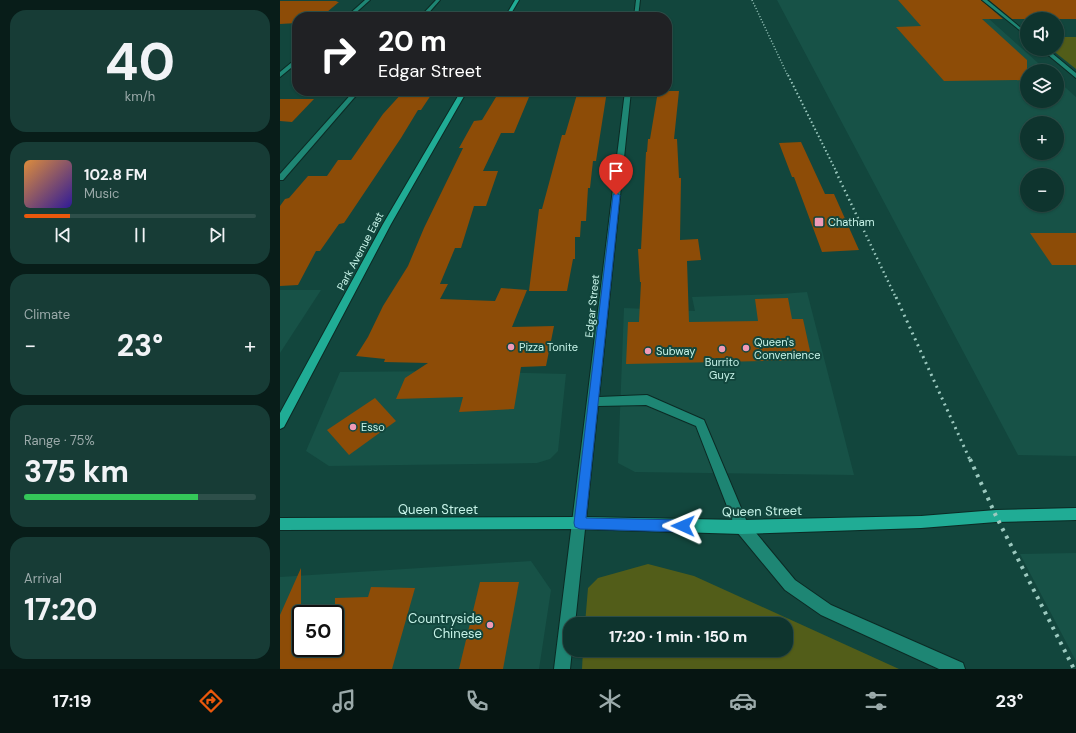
<!DOCTYPE html>
<meta charset="utf-8">
<style>
body{margin:0;font-family:"DM Sans",sans-serif;background:#173c36;color:#f1f3f6;height:100vh;display:flex;flex-direction:column;font-size:15px;white-space:nowrap}
*{box-sizing:border-box;margin:0}
p{font-size:13px;color:#9baaaa}
.icon{flex:none;width:22px;height:22px;fill:none;stroke:currentColor;stroke-width:2;stroke-linecap:round;stroke-linejoin:round}
.map{position:relative;flex:1;overflow:hidden}
.side{display:flex;flex-direction:column;gap:10px;padding:10px;background:#081d19;width:280px}
.side>*{flex:none}
.hud{position:absolute;left:12px;top:12px;width:380px;height:84px;border-radius:16px;box-shadow:0 1px 3px #0004,0 0 0 1px #2e4f4a;background:#202124;color:#fff;overflow:hidden}
.controls{position:absolute;left:740px;top:12px;display:grid;gap:8px}
.controls a{display:grid;place-items:center;width:44px;height:44px;border-radius:50%;background:#0e342e;box-shadow:0 1px 3px #0004,0 0 0 1px #2e4f4a;font-size:20px}
.speed{position:absolute;left:12px;top:605px;display:flex;gap:8px;font-size:20px;font-weight:700;text-align:center}
.speed>*{display:grid;place-content:center;width:52px;height:52px;border-radius:50%;background:#0e342e;box-shadow:0 1px 3px #0004,0 0 0 1px #2e4f4a;line-height:1}
.speed .limit{border:2px solid #111;border-radius:6px;background:#fff;color:#111}
.pin{position:absolute;display:grid;place-items:center;width:34px;height:34px;color:#fff;margin:-41px -17px;border-radius:50% 50% 50% 0;rotate:-45deg;box-shadow:0 0 4px #0007}
.pin .icon{rotate:45deg}
.me{position:absolute;width:44px;margin:-22px;rotate:271deg;stroke-linejoin:round;filter:drop-shadow(0 0 3px #0008)}
.turn{display:flex;align-items:center;gap:14px;height:84px;padding:0 20px;font-size:18px}
.turn .icon{width:52px;height:52px;stroke-width:2.5}
.turn b{display:block;font-size:28px;line-height:34px}
.big{font-size:30px;font-weight:800;line-height:1.1}
.side .widget{flex:1;display:flex;flex-direction:column;justify-content:center;gap:6px;min-width:0;padding:0 14px;border-radius:16px;background:#173c36}
.side .dial{align-items:center;gap:0}
.dial b{font-size:52px;line-height:1}
.song{display:flex;align-items:center;gap:12px}
.cover{width:48px;height:48px;border-radius:6px;background:linear-gradient(135deg,hsl(30 70% 55%),hsl(250 70% 35%))}
.played{height:4px;border-radius:2px;background:linear-gradient(90deg,#ea580c 20%,#2e4f4a 20%)}
.keys{display:flex;justify-content:space-around;direction:ltr}
.heat{display:flex;justify-content:space-between;align-items:center;font-size:22px;direction:ltr}
.charge{height:6px;border-radius:3px;background:linear-gradient(90deg,#34c759 75%,#2e4f4a 0)}
.trip{position:absolute;left:283px;top:617px;width:230px;height:40px;border-radius:16px;background:#0e342e;box-shadow:0 1px 3px #0004,0 0 0 1px #2e4f4a;font-weight:800;line-height:40px;text-align:center}
.tabs{display:flex;height:64px;justify-content:space-around;align-items:center;background:#061512;color:#9baaaa}
.tabs .icon{width:28px;height:28px}
.tabs .selected{color:#ea580c}
.tabs b{font-size:18px;color:#f1f3f6}
main{display:flex;flex:1;min-height:0}
.map>svg:first-child{display:block}
</style>
<main>
<section class="side">
<div class="widget dial"><b>40</b><p>km/h</p></div>
<div class="widget">
<div class="song"><i class="cover"></i><div><b>102.8 FM</b><p>Music</p></div></div>
<div class="played"></div>
<div class="keys"><svg class="icon" aria-label="previous" viewBox="0 0 24 24"><path d="M18 5L8 12l10 7zM5 5v14"/></svg><svg class="icon" aria-label="pause" viewBox="0 0 24 24"><path d="M8 5v14M16 5v14"/></svg><svg class="icon" aria-label="next" viewBox="0 0 24 24"><path d="M6 5l10 7-10 7zM19 5v14"/></svg></div>
</div>
<div class="widget"><p>Climate</p>
<div class="heat"><a>−</a><b class="big">23°</b><a>+</a></div>
</div>
<div class="widget"><p>Range · 75%</p><b class="big">375 km</b><div class="charge"></div></div>
<div class="widget"><p>Arrival</p><b class="big">17:20</b></div>
</section>
<div class="map">
<svg width="796" height="669" viewBox="0 0 796 669">
<rect width="100%" height="100%" fill="#12463d"/>
<g fill="#175247" fill-rule="evenodd">
<path d="M497 0H688L767 71H747V101H777V80L796 97V456L738 455ZM747 123H777V153H747ZM747 175H777V205H747Z"/>
<polygon points="0,290 41,290 0,353"/>
<polygon points="527,292 574,475 355,472 338,463 344,308 415,311 412,297 501,294"/>
<polygon points="170,371 286,374 278,451 270,459 257,463 49,466 26,451 60,372"/>
<polygon points="796,553 796,661 740,554"/>
<path d="M251 561 271 590 259 669H0V577ZM21 614H55V648H21Z"/>
</g>
<g fill="#525d19">
<polygon points="777,37 796,37 796,69 771,49 777,49"/>
<polygon points="368,564 414,576 619,669 302,669 303,650 506,650 506,624 305,624 308,588 318,578"/>
</g>
<g fill="#8d4c07">
<polygon points="618,0 701,0 723,19 702,19 747,60 747,80 664,81 616,27 641,26"/>
<polygon points="709,0 796,0 796,19 732,19"/>
<polygon points="0,1 58,1 56,2 59,2 41,17 17,17 17,23 0,24"/>
<polygon points="298,91 327,91 316,161 313,161 310,188 308,188 306,221 301,221 300,237 295,237 295,259 293,259 287,291 249,291 259,209 262,209 282,135 285,135"/>
<polygon points="378,91 399,91 394,139 397,139 399,178 401,178 400,240 418,239 421,260 407,261 409,322 478,321 475,299 508,298 512,319 523,319 532,360 346,364 348,322 359,322 361,282 360,282 358,249 361,249 366,152 367,152 368,139 370,139"/>
<polygon points="123,92 153,92 141,110 138,110 121,138 64,223 59,224 40,251 36,251 18,285 0,286 0,206 5,199 9,198 28,176 47,176 58,160 71,160 103,114"/>
<polygon points="216,97 249,97 234,133 221,133 203,171 218,171 206,206 194,206 181,248 175,248 160,284 168,284 160,299 215,301 221,288 247,290 232,327 274,326 266,366 241,367 234,409 179,412 183,397 116,399 125,378 148,363 104,362 105,359 76,356 88,337 103,306 128,266 144,228 183,148 179,148 194,121 202,120"/>
<polygon points="0,99 34,99 12,122 0,121"/>
<polygon points="521,142 545,194 554,194 579,250 542,252 514,177 512,177 499,143"/>
<polygon points="750,233 796,233 796,265 772,265"/>
<polygon points="95,398 116,421 69,455 47,430"/>
<polygon points="21,568 21,648 55,648 55,598 88,597 91,587 135,588 112,669 0,669 0,615"/>
<polygon points="200,582 239,582 223,669 179,669"/>
</g>
<g fill="none" stroke-linecap="round" stroke-linejoin="round">
<g stroke="#0b2a24" stroke-width="2">
<g id="minor">
<polygon points="85,0 90,0 71,17 66,17"/>
<polygon points="156,0 160,0 145,17 140,17"/>
<polygon points="356,0 360,0 358,17 354,17"/>
<polygon points="702,0 707,0 747,33 747,36"/>
<polygon points="761,49 767,49 796,73 796,78"/>
<polygon points="17,58 17,63 0,77 0,72"/>
<polygon points="74,91 80,91 3,180 0,180 0,174"/>
<polygon points="345,91 351,91 319,397 367,395 424,420 467,522 515,580 551,605 683,663 685,669 659,669 541,615 505,590 457,532 416,426 366,405 318,406 295,624 290,624 290,650 292,650 290,669 274,669"/>
</g>
</g>
<g stroke="#0b2a24" stroke-width="2">
<g id="major">
<polygon points="235,0 239,0 229,17 225,17"/>
<polygon points="181,91 187,91 111,224 4,427 0,429 0,413 103,224"/>
<polygon points="796,508 796,520 716,522 641,528 462,534 300,529 0,530 0,518 300,517 462,520 641,516 716,510"/>
</g>
</g>
<use href="#minor" fill="#1e8674" fill-rule="evenodd"/>
<use href="#major" fill="#20ac95" fill-rule="evenodd"/>
<polyline stroke="#9cc9bf" stroke-width="1.5" stroke-dasharray="1 2" stroke-linecap="butt" points="472,0 508,76"/>
<polyline stroke="#9cc9bf" stroke-width="2" stroke-dasharray="1.5 2.5" stroke-linecap="butt" points="508,75 557,173"/>
<polyline stroke="#9cc9bf" stroke-width="2.5" stroke-dasharray="1.5 3.5" stroke-linecap="butt" points="556,172 616,298"/>
<polyline stroke="#9cc9bf" stroke-width="3" stroke-dasharray="2 4.5" stroke-linecap="butt" points="616,297 690,460"/>
<polyline stroke="#9cc9bf" stroke-width="4" stroke-dasharray="3 5.5" stroke-linecap="butt" points="690,459 716,516 794,669"/>
</g>
<polygon fill="#1a73e8" stroke="#114b97" points="336,193 340,195 306,518 403,520 407,522 409,526 407,530 403,532 300,529 295,527 294,523 333,195"/>
<g fill="#f09ab7" stroke="#12463d" stroke-width="1.5">
<rect x="534" y="217" width="10" height="10" rx="2"/>
<circle cx="231" cy="347" r="4"/>
<circle cx="466" cy="348" r="4"/>
<circle cx="442" cy="349" r="4"/>
<circle cx="368" cy="351" r="4"/>
<circle cx="73" cy="427" r="4"/>
<circle cx="210" cy="625" r="4"/>
</g>
<g text-anchor="middle" dominant-baseline="central" stroke-width="4" stroke-linejoin="round" paint-order="stroke">
<g font-size="11" fill="#c7f3e8" stroke="#12463d" text-anchor="start">
<text x="548" y="222">Chatham</text>
<text x="474" y="342">Queen's<tspan x="474" dy="13">Convenience</tspan></text>
<text x="239" y="347">Pizza Tonite</text>
<text x="376" y="351">Subway</text>
<text x="442" y="362" text-anchor="middle">Burrito<tspan x="442" dy="13">Guyz</tspan></text>
<text x="81" y="427">Esso</text>
</g>
<g font-size="11" fill="#c7f3e8" stroke="#12463d">
<text transform="translate(80 251) rotate(-62)">Park Avenue East</text>
<text transform="translate(312 306) rotate(-84)">Edgar Street</text>
</g>
<g font-size="13" fill="#c7f3e8" stroke="#12463d">
<text x="158" y="509">Queen Street</text>
<text transform="translate(482 511) rotate(-1)">Queen Street</text>
</g>
<g font-size="13" fill="#c7f3e8" stroke="#12463d" text-anchor="end">
<text x="202" y="618">Countryside<tspan x="202" dy="15">Chinese</tspan></text>
</g>
</g>
</svg>
<div class="controls">
<a><svg class="icon" aria-label="sound" viewBox="0 0 24 24"><path d="M4 9h4l5-4v14l-5-4H4zM17 9q2 3 0 6"/></svg></a>
<a><svg class="icon" aria-label="layers" viewBox="0 0 24 24"><path d="M12 4l9 5-9 5-9-5zM3 14l9 5 9-5"/></svg></a>
<a>+</a>
<a>−</a>
</div>
<div class="speed"><div class="limit">50</div></div>
<div class="pin" style="left:336px;top:195px;background:#d93025"><svg class="icon" aria-label="arrive" viewBox="0 0 24 24"><path d="M6 21V4h12l-3 4 3 4H6"/></svg></div>
<svg class="me" style="left:403px;top:526px" viewBox="-20 -20 40 40"><path d="M0-17L14 15 0 8-14 15z" fill="#1a73e8" stroke="#fff" stroke-width="4"/></svg>
<div class="trip">17:20 · 1 min · 150 m</div>
<div class="hud">
<div class="turn"><svg class="icon" aria-label="right" viewBox="0 0 24 24"><path d="M7 20v-9h11M14 6l5 5-5 5"/></svg><div><b>20 m</b>Edgar Street</div></div>
</div>
</div>
</main>
<nav class="tabs">
<b>17:19</b>
<svg class="icon selected" aria-label="directions" viewBox="0 0 24 24"><path d="M12 3l9 9-9 9-9-9zM9 14v-3h6M13 9l2 2-2 2"/></svg>
<svg class="icon" aria-label="music" viewBox="0 0 24 24"><path d="M9 18V5l10-2v13"/><circle cx="6" cy="18" r="3"/><circle cx="16" cy="16" r="3"/></svg>
<svg class="icon" aria-label="phone" viewBox="0 0 24 24"><path d="M5 4h4l2 5-3 2q2 4 5 5l2-3 5 2v4C11 20 4 13 5 4z"/></svg>
<svg class="icon" aria-label="climate" viewBox="0 0 24 24"><path d="M12 3v18M4 7l16 10M4 17L20 7"/></svg>
<svg class="icon" aria-label="car" viewBox="0 0 24 24"><path d="M5 17H2v-5l4-1 3-4h7l3 4 3 1v5h-3M9 17h6M6 11h13"/><circle cx="7" cy="17" r="2"/><circle cx="17" cy="17" r="2"/></svg>
<svg class="icon" aria-label="filters" viewBox="0 0 24 24"><path d="M4 7h16M4 17h16"/><circle cx="9" cy="7" r="2"/><circle cx="15" cy="17" r="2"/></svg>
<b>23°</b>
</nav>
